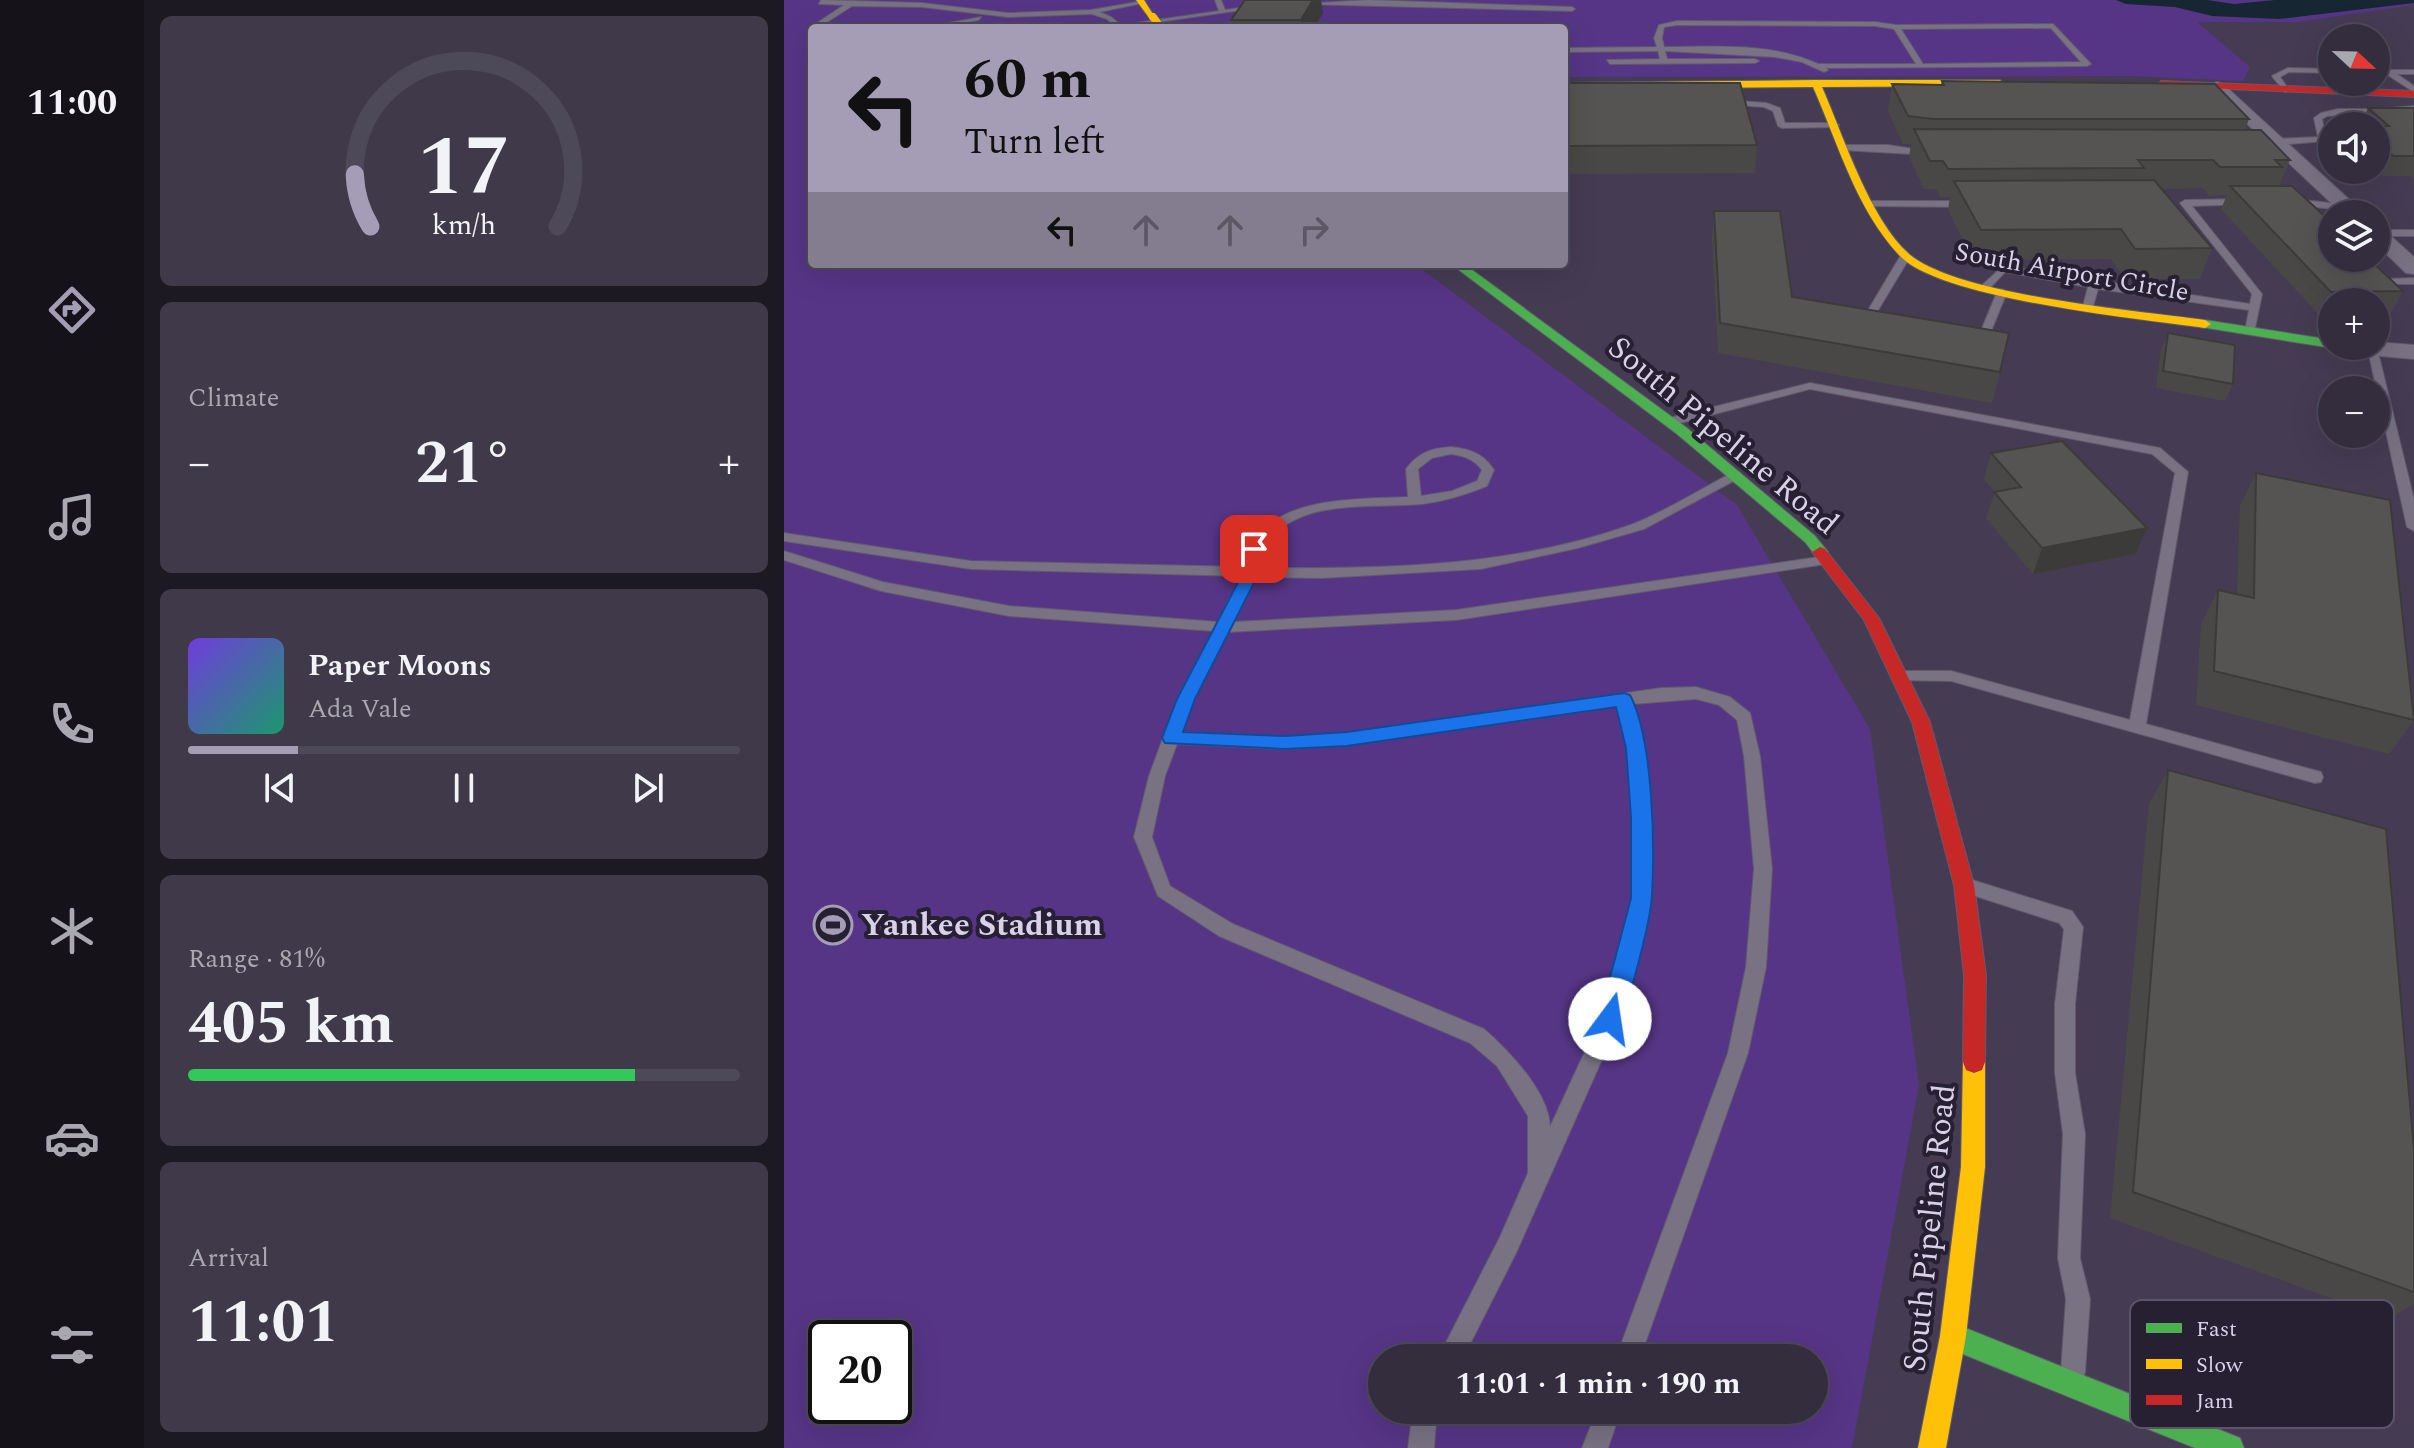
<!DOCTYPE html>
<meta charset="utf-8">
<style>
body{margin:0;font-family:Spectral,serif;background:#3f3949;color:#f1f3f6;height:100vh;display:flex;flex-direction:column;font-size:30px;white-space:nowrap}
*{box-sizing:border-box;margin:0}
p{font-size:26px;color:#a9a8b0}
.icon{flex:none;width:44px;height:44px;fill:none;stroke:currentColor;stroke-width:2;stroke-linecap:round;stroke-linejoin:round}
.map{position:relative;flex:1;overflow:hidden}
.drawer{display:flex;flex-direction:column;gap:16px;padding:16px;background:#1d1922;width:640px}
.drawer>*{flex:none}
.guide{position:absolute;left:24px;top:24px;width:760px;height:244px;border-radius:8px;box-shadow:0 8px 32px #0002,0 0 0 2px #4e4958;background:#a59db5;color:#111;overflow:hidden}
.needle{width:52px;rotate:112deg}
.tools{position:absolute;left:1534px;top:24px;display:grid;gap:16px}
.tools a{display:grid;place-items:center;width:72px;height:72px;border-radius:50%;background:#342d3e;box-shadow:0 8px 32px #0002,0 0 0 2px #4e4958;font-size:40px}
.speed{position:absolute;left:24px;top:1320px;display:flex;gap:16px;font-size:40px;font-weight:700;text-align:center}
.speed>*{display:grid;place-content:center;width:104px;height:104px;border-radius:50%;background:#342d3e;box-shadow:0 8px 32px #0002,0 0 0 2px #4e4958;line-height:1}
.speed .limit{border:4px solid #111;border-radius:12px;background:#fff;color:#111}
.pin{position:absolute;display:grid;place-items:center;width:68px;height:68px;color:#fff;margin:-34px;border-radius:16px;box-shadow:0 4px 12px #0006}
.me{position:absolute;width:88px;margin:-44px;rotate:14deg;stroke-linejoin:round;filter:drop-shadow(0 0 6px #0008)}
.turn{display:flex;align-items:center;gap:28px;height:168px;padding:0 24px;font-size:36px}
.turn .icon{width:104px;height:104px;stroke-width:2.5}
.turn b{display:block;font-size:56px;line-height:68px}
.lanes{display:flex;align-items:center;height:76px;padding:0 24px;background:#0003;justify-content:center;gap:40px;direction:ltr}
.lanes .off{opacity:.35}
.big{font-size:60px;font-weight:700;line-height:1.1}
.drawer .widget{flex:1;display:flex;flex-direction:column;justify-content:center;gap:12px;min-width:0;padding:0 28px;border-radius:12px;background:#3f3949}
.drawer .dial{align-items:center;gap:0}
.dial svg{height:208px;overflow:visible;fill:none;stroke:#4e4958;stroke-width:7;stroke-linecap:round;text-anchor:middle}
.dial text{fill:#f1f3f6;stroke:none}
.song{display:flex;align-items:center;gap:24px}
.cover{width:96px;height:96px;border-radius:12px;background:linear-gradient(135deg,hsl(260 70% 55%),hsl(160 70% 35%))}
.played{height:8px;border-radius:4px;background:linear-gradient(90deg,#a59db5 20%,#4e4958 20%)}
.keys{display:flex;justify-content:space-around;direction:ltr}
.heat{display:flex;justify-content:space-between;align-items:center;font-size:44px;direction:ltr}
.charge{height:12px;border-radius:6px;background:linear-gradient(90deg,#34c759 81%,#4e4958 0)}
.trip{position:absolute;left:584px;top:1344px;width:460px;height:80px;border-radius:40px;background:#342d3e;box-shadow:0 8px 32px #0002,0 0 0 2px #4e4958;font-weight:700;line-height:80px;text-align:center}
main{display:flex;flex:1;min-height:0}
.tabs{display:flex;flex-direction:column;width:144px;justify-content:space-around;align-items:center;background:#151219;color:#a9a8b0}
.tabs .icon{width:56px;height:56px}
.tabs .on{color:#a59db5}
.tabs b{font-size:36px;color:#f1f3f6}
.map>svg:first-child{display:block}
</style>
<main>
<nav class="tabs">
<b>11:00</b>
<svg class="icon on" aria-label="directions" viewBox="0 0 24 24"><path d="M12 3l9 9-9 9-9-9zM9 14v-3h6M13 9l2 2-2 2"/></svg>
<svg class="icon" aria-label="music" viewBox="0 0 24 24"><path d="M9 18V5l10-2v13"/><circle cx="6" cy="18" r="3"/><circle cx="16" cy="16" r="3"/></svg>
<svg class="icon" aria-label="phone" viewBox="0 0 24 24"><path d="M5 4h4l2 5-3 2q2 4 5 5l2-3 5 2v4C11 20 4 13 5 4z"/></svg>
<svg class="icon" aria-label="climate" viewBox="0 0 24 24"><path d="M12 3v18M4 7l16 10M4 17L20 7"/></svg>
<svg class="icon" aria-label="car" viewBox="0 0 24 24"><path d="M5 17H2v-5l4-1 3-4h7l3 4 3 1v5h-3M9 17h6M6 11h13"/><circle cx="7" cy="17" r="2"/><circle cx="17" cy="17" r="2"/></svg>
<svg class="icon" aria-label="filters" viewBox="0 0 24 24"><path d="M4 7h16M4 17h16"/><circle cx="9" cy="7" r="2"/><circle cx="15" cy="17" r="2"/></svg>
</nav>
<section class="drawer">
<div class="widget dial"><svg viewBox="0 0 100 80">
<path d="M14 69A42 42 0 1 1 86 69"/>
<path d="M14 69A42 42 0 0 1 8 49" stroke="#a59db5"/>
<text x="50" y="56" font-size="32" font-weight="700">17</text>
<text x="50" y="72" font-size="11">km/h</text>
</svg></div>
<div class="widget"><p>Climate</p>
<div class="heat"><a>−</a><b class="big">21°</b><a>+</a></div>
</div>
<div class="widget">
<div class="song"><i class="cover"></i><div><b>Paper Moons</b><p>Ada Vale</p></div></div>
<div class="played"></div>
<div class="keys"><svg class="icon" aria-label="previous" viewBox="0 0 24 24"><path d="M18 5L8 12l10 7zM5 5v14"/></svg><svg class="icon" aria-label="pause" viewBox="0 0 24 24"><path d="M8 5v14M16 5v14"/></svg><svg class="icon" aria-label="next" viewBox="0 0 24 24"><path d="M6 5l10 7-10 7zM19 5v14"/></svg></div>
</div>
<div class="widget"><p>Range · 81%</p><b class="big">405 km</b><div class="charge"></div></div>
<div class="widget"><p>Arrival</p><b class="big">11:01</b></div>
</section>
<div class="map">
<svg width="1630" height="1448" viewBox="0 0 1630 1448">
<rect width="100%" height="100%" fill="#453c53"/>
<path fill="#563586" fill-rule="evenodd" d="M0 0H1630V5L1513 22H1413L1466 67 1459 81 1345 76 780 77V28H28V264H631L953 505 1086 729 1135 1085 1068 1448H0ZM42 1338H110V1406H42ZM598 1358H1030V1410H598Z"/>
<polygon fill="#172633" points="1332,0 1423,0 1450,4 1491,0 1630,0 1630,3 1495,19 1428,16 1391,7 1342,4"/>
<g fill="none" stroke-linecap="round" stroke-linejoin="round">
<g stroke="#615a6e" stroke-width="2">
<g id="lane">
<polygon points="37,0 138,3 224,13 307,10 359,1 359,3 316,12 327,17 337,25 435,11 431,0 437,0 441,10 476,5 479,7 333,28 323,19 308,14 224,17 138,7 68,6 34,28 27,29 27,27 60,5 35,4"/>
<polygon points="584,0 788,7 791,9 788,11 516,4"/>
<polygon points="197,17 195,20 152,28 138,28"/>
<path d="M893 21 1091 22 1112 25 1269 24 1307 64 1303 66 1042 68 1044 70 1040 72 1018 62 991 57 881 51 883 59H971L975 61 971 63 826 64 823 60 876 59 874 51 780 52V48L873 47 870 38 875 25ZM893 25 1091 26 1110 29 1132 64H1034C988 42 929 47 880 47L878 38 880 27ZM1267 28 1297 62 1139 64 1117 29Z"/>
<polygon points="1504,68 1548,69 1548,73 1505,72 1496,77 1505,90 1501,92 1488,76"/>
<polygon points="1605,70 1630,70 1630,74 1613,74 1630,86 1630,92 1602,74"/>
<polygon points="942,100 982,103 996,108 1001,123 1051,123 1055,125 1051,127 998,128 994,126 989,111 980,107 939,104"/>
<polygon points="1630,106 1630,110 1543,116 1538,119 1542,141 1492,145 1488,142 1492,139 1534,137 1530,118 1537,113 1554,109 1597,109"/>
<polygon points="1061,145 1104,145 1150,152 1146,155 1058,150 1057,148"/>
<polygon points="1462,199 1467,202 1465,204 1408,206 1478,294 1470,333 1461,331 1465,310 1314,289 1309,306 1304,309 1299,306 1304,287 1221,272 1203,291 1194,289 1219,266 1466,304 1468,294 1396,203 1401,200"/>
<polygon points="1509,199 1565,205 1570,208 1565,211 1506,204 1504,202"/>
<polygon points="1087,201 1184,201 1189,204 1184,207 1084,206 1082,204"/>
<rect x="1592" y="230" width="38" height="6"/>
<polygon points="1117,255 1126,257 1093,312 1096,317 1107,321 1102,324 1088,321 1083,312"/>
<polygon points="1571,258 1582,258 1604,279 1630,278 1630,284 1597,284"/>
<polygon points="1218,289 1223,292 1205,336 1180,337 1180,333 1197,331 1213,292"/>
<polygon points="1583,346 1593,348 1630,500 1630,531 1623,527"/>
<polygon points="1026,383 1376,448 1404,472 1362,724 1537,772 1539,777 1537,782 1531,783 1167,681 1111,680 1108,676 1116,671 1167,671 1346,720 1391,473 1368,454 1026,389 885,426 879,422 881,419"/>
<path d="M667 447C686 449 699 453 710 470L703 486C681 495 661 501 638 504 598 508 540 501 505 523 487 533 482 549 476 568 600 569 731 567 849 524 882 511 915 490 946 474L951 473 957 477 860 529 794 548 697 569 538 578 472 577 449 622 672 610 1042 556 1049 560 1042 564 672 620 444 632 410 699 397 732 501 737 563 733 877 688 912 687 946 697 966 713 976 756 988 869 982 967 964 1053 856 1358H832L944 1053 962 967 970 869 960 756 953 720 935 705 912 699 849 704 859 748 866 817 867 898 836 1019 732 1253 679 1358H654L716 1237 744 1173V1116L713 1066 686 1043 435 936 374 896 350 837 365 776 379 738 394 699 430 631 225 616 97 591 0 560V551L99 582 225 606 435 622 458 576 187 569 0 541V533L187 561 462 567C465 558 467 546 473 538 500 496 580 499 624 497L622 469C634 453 647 448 667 447ZM667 454C680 456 690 459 698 470L693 481 668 491 637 496 634 469 648 458ZM834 706 843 748 848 817 849 898 816 1019 766 1127C765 1092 725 1051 700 1029L449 924 386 886 368 837 381 776 393 744 501 749 563 745Z"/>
<polygon points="1185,879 1288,911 1299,927 1291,1004 1291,1073 1301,1134 1296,1258 1306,1299 1301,1372 1298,1381 1289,1384 1280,1381 1277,1372 1282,1299 1274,1258 1279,1134 1271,1073 1271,1004 1280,929 1275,923 1179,892 1176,887 1179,882"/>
<polygon points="629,1410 653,1410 650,1448 624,1448"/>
<polygon points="813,1410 837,1410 824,1448 798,1448"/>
</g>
</g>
<g stroke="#615a6e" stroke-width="2">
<g id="street">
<polygon points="1433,82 1439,84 1581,214 1559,214 1427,90 1425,87 1427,84"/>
<polygon points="1592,227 1599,229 1630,257 1630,274 1622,273 1592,244"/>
<polygon points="1592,342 1630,345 1630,359 1562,353 1554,351 1550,346 1592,346"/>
</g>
</g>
<g stroke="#615a6e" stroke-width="2">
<g id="fast">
<polygon points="667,264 680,264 903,428 1031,536 1044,552 1041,555 1031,555 1021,542 893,434"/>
<polygon points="1421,320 1548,340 1548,346 1553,346 1548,348 1417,327 1415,324"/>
<polygon points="1169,1323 1456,1438 1460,1448 1411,1448 1159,1346 1156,1336 1159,1326"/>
</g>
</g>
<g stroke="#615a6e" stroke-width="2">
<g id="slow">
<polygon points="352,0 360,0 372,19 366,19"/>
<path d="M1032 80H1216L1220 83 1216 86 1038 87C1059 135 1086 220 1125 254 1172 295 1354 311 1421 320L1427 324 1421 328C1358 319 1154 299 1115 255 1072 209 1054 143 1029 87L780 89V83Z"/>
<polygon points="1190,1051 1198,1054 1201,1062 1201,1167 1182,1336 1162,1448 1134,1448 1156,1336 1177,1167 1179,1062 1182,1054"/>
</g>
</g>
<g stroke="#615a6e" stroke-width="2">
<g id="jam">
<polygon points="1377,81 1630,91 1630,97 1374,86"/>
<polygon points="1036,547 1041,549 1095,618 1146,722 1190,885 1202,975 1201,1062 1198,1070 1190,1073 1182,1070 1179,1062 1180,975 1170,885 1128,722 1080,620 1028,552"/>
</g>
</g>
<use href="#lane" fill="#787283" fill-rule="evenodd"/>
<use href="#street" fill="#787283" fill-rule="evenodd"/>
<use href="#fast" fill="#4caf50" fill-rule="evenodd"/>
<use href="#slow" fill="#ffc107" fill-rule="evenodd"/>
<use href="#jam" fill="#c62828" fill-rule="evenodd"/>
<g stroke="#615a6e" stroke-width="9" stroke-linecap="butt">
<polyline id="slow-bridge" points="369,17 377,28"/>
</g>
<use href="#slow-bridge" stroke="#ffc107" stroke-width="8"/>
</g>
<g fill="#4a4847">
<polygon points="539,13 530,28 448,28 447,20"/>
<polygon points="1158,81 1465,119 1461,130 1506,160 1495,186 1619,291 1606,315 1592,315 1592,302 1548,302 1548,316 1536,316 1437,209 1443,195 1425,196 1419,188 1377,189 1428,248 1416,279 1341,279 1327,259 1189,260 1164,210 1166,197 1157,198 1153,189 1140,189 1125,157 1127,144 1119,144 1104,111 1108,84 1157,85"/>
<polygon points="780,83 973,145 971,173 780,174"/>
<polygon points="1584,108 1630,108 1630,179 1627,176 1599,176 1592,169 1592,126 1576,126"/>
<polygon points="930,211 1008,297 1216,372 1208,403 934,353 928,239"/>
<polygon points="1384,333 1449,384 1441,401 1372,388 1377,350"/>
<polygon points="1207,453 1363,528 1352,554 1249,574 1202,518 1211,492 1200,479"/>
<polygon points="1472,473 1630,720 1605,754 1412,705 1417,624 1434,590 1453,594 1456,506"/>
<polygon points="1384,770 1630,1150 1630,1304 1605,1319 1326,1218 1365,804"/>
</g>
<g fill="#3c3b3a">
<polygon points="529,0 537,0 539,13 530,28 518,28 517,20"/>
<polygon points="1363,528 1352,554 1249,574 1258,548"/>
</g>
<g fill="#565453" stroke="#3c3b3a" stroke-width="2">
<polygon points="461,0 529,0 517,20 447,20"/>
<polygon points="1158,81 1431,84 1465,119 1149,119 1124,116 1108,84 1160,85"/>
<polygon points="780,83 956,83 973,145 780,146"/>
<polygon points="1584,108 1630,108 1630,156 1609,156 1592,140 1592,126 1576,126 1605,126"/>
<polygon points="1130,129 1477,130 1506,160 1491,160 1498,167 1436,167 1429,160 1354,160 1360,168 1164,169 1159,161 1146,161"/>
<polygon points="1370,180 1428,248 1351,249 1337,229 1197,230 1170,181"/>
<polygon points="1446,186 1508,186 1548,223 1548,258 1584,258 1619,291 1547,292"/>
<polygon points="930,211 996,211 1008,297 1225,333 1216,372 936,323"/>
<polygon points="1384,333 1451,345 1449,384 1379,371"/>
<polygon points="1278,441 1363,528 1258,548 1210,492 1237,487 1207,453"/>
<polygon points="1472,473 1606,500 1630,720 1430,671 1434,590 1470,598"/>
<polygon points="1384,770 1602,829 1630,1150 1630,1292 1349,1192"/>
</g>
<path fill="#1a73e8" stroke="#114b97" stroke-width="2" d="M470 544 478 549 476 571 411 699 399 732 501 736 563 732 840 693 846 695C869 738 871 845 868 895 867 920 845 1004 834 1026L826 1029 818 1026 815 1019 847 898V817L842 748 832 707 563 746 501 749 381 743 378 738 393 699 460 571 462 549Z"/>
<defs>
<g id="stadium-ring" transform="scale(2)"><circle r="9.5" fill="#262032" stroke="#a59db5" stroke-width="1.5"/><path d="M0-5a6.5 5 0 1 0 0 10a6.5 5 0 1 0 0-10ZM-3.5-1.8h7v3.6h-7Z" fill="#a59db5"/></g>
</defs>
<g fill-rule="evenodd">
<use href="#stadium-ring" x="49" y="925"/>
</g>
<g text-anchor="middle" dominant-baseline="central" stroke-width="8" stroke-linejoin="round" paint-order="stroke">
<g font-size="26" fill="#d8d1ea" stroke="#262032">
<text transform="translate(1288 272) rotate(10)">South Airport Circle</text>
</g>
<g font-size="32" fill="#d8d1ea" stroke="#262032">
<text transform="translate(939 436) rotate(40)">South Pipeline Road</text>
<text transform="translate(1146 1228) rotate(-84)">South Pipeline Road</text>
</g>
<g font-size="32" font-weight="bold" fill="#d8d1ea" stroke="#262032" text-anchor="start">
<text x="77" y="925">Yankee Stadium</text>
</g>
</g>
<rect x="1346" y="1300" width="264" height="128" rx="12" fill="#262032" stroke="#5b5569" stroke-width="2"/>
<rect x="1362" y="1323" width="36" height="10" fill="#4caf50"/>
<rect x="1362" y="1359" width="36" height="10" fill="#ffc107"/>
<rect x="1362" y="1395" width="36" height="10" fill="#c62828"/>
<g font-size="22" fill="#d8d1ea">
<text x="1412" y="1336">Fast</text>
<text x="1412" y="1372">Slow</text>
<text x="1412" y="1408">Jam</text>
</g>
</svg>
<div class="tools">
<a><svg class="needle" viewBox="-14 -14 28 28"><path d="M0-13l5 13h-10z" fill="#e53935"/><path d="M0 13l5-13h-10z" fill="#a9a8b0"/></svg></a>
<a><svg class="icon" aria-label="sound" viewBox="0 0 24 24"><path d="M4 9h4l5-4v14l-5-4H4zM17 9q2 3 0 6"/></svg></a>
<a><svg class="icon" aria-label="layers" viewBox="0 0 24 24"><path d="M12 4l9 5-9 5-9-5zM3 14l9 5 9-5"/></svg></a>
<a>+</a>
<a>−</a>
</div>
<div class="speed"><div class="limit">20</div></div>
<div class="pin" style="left:470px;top:549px;background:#d93025"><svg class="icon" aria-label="arrive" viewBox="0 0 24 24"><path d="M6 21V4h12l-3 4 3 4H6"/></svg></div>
<svg class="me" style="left:826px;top:1019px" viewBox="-20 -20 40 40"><circle r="19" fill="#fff"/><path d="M0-13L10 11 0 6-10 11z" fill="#1a73e8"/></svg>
<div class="trip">11:01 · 1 min · 190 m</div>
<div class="guide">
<div class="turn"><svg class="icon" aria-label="left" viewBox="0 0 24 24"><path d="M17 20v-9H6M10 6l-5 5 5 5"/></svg><div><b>60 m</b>Turn left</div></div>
<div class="lanes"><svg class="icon" aria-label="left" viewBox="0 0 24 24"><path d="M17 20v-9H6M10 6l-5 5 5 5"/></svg><svg class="icon off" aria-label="ahead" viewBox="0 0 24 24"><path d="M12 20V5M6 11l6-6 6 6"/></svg><svg class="icon off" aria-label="ahead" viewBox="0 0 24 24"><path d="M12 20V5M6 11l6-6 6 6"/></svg><svg class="icon off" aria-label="right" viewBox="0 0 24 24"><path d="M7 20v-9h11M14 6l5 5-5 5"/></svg></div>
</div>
</div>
</main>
